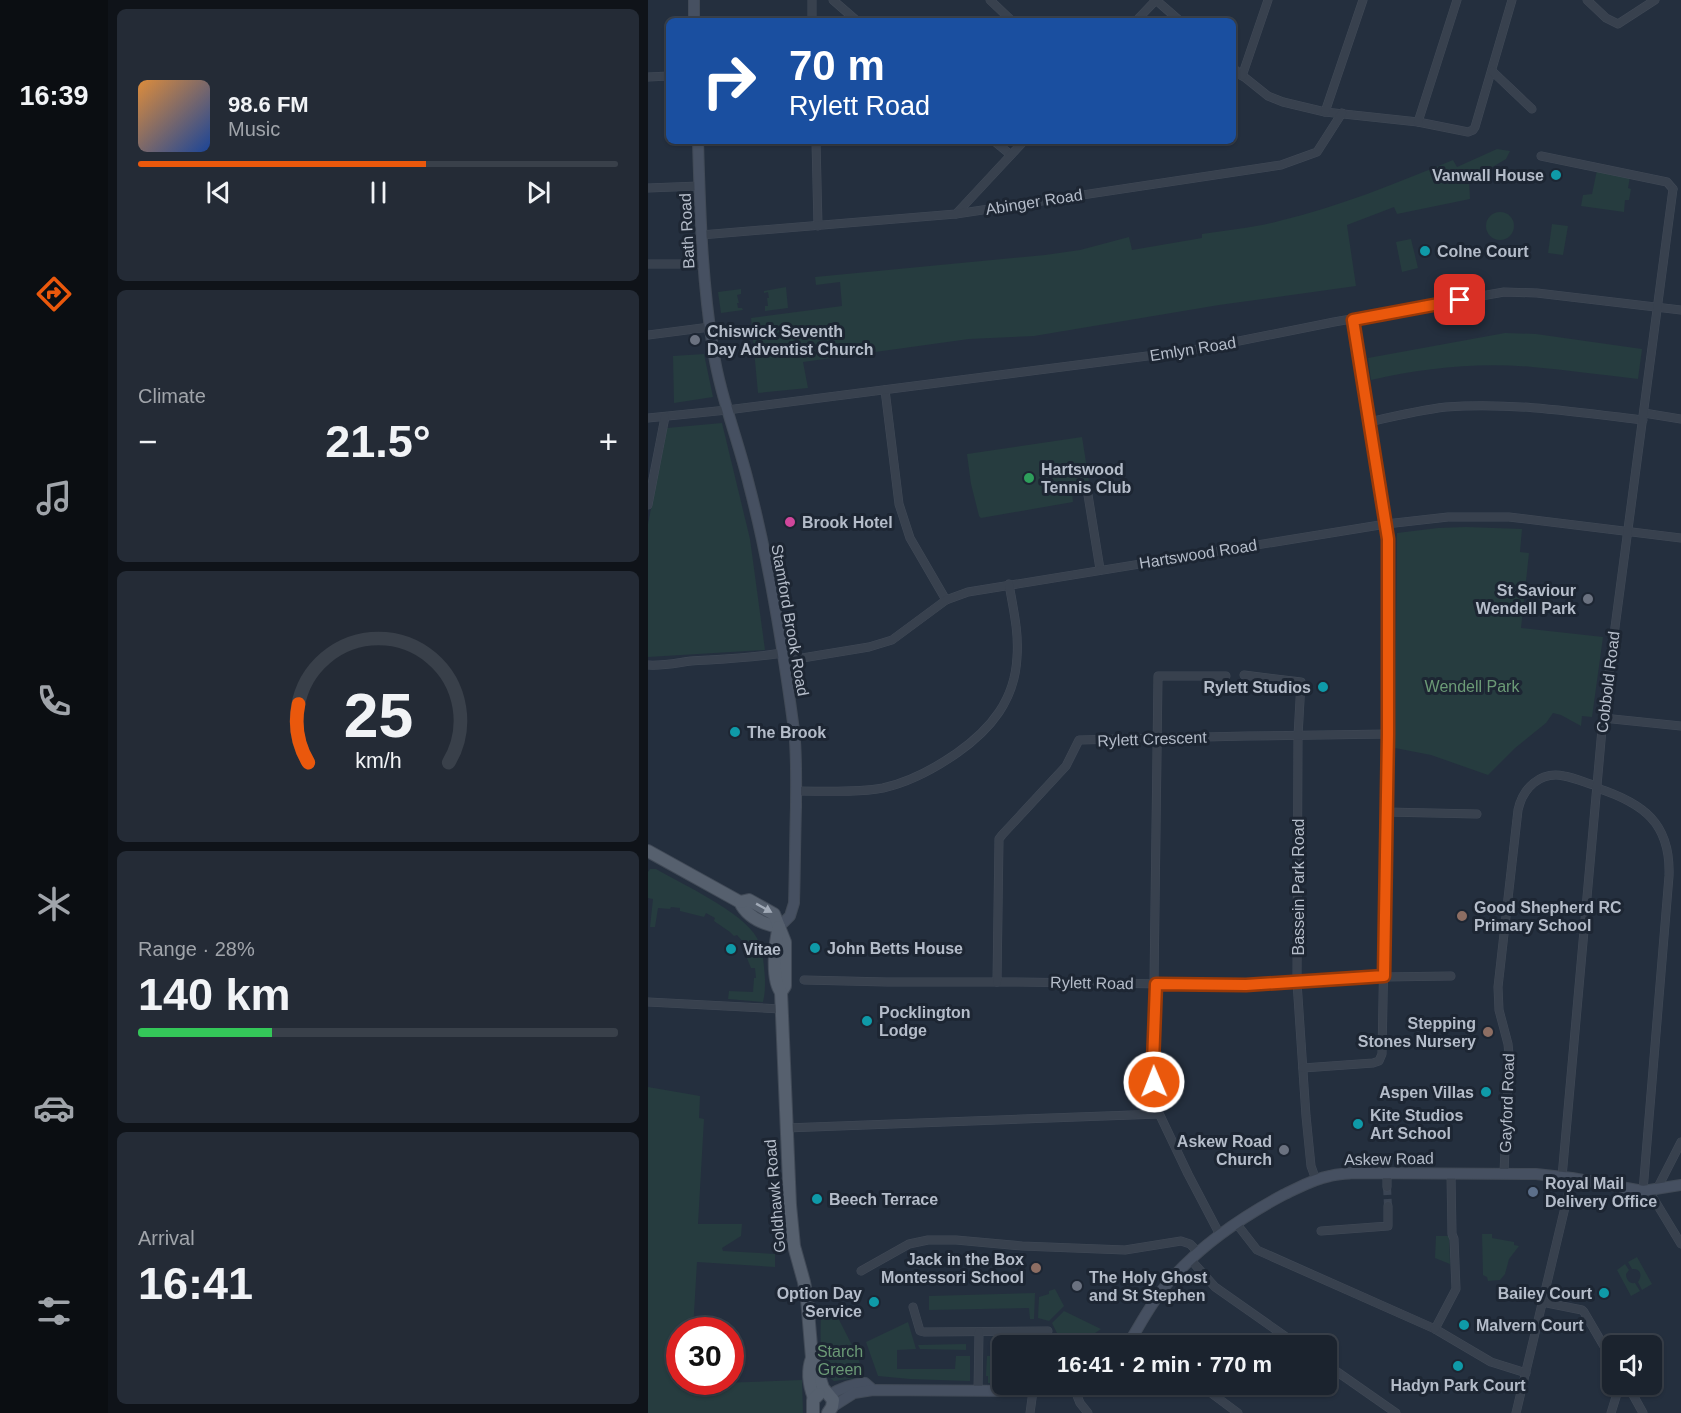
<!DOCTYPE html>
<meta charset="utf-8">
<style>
body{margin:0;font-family:Helvetica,sans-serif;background:#242b36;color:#f1f3f6;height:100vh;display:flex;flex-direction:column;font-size:22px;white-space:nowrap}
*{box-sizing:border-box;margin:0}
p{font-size:20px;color:#a0a4aa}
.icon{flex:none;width:33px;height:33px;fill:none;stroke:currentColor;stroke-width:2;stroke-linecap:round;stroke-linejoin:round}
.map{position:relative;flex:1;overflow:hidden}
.drawer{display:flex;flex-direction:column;gap:9px;padding:9px;background:#0f1319;width:540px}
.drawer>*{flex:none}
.top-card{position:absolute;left:18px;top:18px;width:570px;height:126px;border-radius:9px;box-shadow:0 2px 4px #0004,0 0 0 2px #39404a;background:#1a4fa0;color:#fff;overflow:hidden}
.fabs{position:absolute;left:954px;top:1335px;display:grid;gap:12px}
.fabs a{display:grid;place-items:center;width:60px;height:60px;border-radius:9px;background:#1b232e;box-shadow:0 2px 4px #0004,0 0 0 2px #39404a;font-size:30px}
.speed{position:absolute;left:18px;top:1317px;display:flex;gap:12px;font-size:30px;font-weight:700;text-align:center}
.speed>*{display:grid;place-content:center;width:78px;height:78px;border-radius:50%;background:#1b232e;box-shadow:0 2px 4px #0004,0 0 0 2px #39404a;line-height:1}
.speed .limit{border:9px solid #d22;background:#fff;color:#111}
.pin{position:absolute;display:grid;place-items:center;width:51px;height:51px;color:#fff;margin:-26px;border-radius:12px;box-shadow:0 3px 9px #0006}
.me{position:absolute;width:66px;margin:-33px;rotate:359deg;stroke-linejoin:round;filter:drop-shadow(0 0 4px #0008)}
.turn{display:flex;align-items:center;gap:21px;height:126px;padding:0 24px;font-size:27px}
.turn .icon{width:78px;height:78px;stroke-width:2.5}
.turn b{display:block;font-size:42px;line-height:51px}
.big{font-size:45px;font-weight:700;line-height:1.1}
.drawer .card{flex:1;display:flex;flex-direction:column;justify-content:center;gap:9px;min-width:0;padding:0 21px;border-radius:9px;background:#242b36}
.drawer .dial{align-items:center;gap:0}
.dial svg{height:156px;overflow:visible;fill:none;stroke:#39404a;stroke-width:7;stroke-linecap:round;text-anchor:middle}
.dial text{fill:#f1f3f6;stroke:none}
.song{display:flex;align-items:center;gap:18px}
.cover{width:72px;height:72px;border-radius:9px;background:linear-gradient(135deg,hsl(30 70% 55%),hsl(220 70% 35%))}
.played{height:6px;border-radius:3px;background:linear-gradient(90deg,#ea580c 60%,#39404a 60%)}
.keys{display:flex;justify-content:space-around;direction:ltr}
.heat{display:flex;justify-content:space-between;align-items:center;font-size:33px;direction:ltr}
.charge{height:9px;border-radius:4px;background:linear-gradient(90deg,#34c759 28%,#39404a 0)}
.trip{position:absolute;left:344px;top:1335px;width:345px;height:60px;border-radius:9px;background:#1b232e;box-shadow:0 2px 4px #0004,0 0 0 2px #39404a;font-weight:700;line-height:60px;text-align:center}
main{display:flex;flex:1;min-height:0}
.tab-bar{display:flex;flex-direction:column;width:108px;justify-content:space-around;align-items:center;background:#0b0e12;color:#a0a4aa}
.tab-bar .icon{width:42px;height:42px}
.tab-bar .active{color:#ea580c}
.tab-bar b{font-size:27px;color:#f1f3f6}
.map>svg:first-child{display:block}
</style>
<main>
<nav class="tab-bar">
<b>16:39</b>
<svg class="icon active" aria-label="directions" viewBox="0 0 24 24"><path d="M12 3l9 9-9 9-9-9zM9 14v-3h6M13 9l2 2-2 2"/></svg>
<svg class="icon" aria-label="music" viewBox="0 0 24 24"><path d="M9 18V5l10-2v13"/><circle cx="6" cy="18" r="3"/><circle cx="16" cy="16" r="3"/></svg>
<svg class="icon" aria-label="phone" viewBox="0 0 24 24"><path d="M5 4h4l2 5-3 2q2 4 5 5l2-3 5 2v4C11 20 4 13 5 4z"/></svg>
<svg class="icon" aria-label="climate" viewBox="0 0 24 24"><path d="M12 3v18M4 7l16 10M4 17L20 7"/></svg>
<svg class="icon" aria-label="car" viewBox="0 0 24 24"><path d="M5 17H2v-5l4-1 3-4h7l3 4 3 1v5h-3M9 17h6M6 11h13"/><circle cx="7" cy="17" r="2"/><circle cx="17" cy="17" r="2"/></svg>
<svg class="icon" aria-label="filters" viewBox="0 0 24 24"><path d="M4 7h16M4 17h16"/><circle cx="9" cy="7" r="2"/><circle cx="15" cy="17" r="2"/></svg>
</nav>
<section class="drawer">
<div class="card">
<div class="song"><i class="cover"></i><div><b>98.6 FM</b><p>Music</p></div></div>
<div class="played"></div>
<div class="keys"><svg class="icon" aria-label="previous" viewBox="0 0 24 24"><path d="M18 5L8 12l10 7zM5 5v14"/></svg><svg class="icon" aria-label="pause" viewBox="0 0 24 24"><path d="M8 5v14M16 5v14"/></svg><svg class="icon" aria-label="next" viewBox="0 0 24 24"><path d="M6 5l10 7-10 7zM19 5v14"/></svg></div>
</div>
<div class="card"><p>Climate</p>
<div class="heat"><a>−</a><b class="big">21.5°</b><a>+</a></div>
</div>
<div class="card dial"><svg viewBox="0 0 100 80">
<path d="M14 69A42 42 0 1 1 86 69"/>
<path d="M14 69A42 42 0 0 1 9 39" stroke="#ea580c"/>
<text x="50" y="56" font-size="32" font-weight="700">25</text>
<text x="50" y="72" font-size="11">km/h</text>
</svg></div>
<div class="card"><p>Range · 28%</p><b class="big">140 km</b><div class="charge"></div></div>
<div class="card"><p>Arrival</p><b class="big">16:41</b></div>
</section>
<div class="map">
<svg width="1033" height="1413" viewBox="0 0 1033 1413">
<rect width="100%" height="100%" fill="#242f3e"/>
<g fill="#263c3f">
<path d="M849 149 862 151 858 159 821 181 822 199 749 214 746 207 699 225 708 286 571 305 386 336 321 339 155 362 160 388 110 393 103 318 194 306 192 282 168 285 167 277 397 255 432 250 481 237 484 250 554 238V234C580 230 606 228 631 221 691 207 748 183 805 160L809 167Z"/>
<polygon points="949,170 982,177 980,188 983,189 981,200 977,200 976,212 933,206 935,195 944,194"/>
<circle cx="852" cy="226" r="14"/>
<polygon points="904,224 920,226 915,255 900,253"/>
<polygon points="763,239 770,268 754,272 748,242"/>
<polygon points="138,287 140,308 117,311 117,306 120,306 119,298 121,298 120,292 116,293 116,291"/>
<polygon points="93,289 93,294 89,295 91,303 89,303 90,308 94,308 95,310 73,313 70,292"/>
<path d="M857 333 888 334 994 349 990 379C955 375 919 370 884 367 831 362 775 368 723 380L720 358Z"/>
<polygon points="56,354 65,397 26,403 25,356"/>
<polygon points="74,423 102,539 117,650 0,657 0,524 19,428"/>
<polygon points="434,437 441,481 423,484 425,502 333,518 331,516 323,484 319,454"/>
<polygon points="818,527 874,529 872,552 881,553 873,628 955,637 944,717 934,716 933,726 913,715 905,713 898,723 867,748 840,775 783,755 747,748 749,533 790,528"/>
<path d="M2 869H8C34 884 95 912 109 938 115 950 116 965 117 979 117 987 117 995 115 1002L80 999 81 991 105 992 106 978H108L107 968H103L94 946 96 943 89 935 86 936 82 932 66 921 67 918 58 913 56 917 32 911V908L23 907 22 909 10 908 7 927H2L5 899 0 898V872Z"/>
<polygon points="0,1087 52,1096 51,1118 56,1119 50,1224 94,1224 93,1236 74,1248 75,1251 127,1254 127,1267 49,1262 45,1330 32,1330 32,1382 65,1382 73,1383 154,1380 155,1413 0,1413"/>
<polygon points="834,1234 844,1234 844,1238 866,1242 866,1245 871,1246 861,1259 857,1274 852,1280 840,1281 839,1277 835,1275"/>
<polygon points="788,1236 801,1236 802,1264 787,1258"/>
<path d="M989 1257 1004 1284 994 1290 990 1282C995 1275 992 1268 984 1269L980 1262Z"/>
<path d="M977 1264 981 1270 978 1274C978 1280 982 1284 987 1283L992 1291 983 1296 969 1270Z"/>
<polygon points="407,1289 416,1306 401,1321 390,1318 391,1297 401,1294 401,1291"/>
<polygon points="387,1293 386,1319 382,1319 381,1308 281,1310 281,1296"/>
<path d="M184 1306 210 1357 216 1377 186 1381C169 1369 173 1329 173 1309Z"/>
<polygon points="416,1311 453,1329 429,1345 410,1345 409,1333 404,1323"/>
<polygon points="260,1322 268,1349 249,1350 249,1369 307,1369 308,1356 322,1356 322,1381 262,1379 230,1376 218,1342"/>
<polygon points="318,1344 318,1350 272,1349 270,1345"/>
<polygon points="339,1356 353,1356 354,1383 340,1383 340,1376 338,1376"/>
</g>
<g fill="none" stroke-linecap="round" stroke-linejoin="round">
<polyline stroke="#3a4453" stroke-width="8" stroke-dasharray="8 4" stroke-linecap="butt" points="739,1187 740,1206"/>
<g stroke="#414a57" stroke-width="9">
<g id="minor">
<polyline points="164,0 164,21"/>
<polyline points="185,0 209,21"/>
<polyline points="342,0 364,21"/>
<polyline points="508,0 532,21"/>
<polyline points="939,0 958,18 970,24 1007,0"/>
<polyline points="488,21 508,0"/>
<polyline points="585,68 620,96 635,102 677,112 770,122 820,132 825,130 827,127 864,0"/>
<polyline points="844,71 884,109"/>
<polyline points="594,76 620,0"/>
<polyline points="0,77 21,76"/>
<polyline points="677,112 715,0"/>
<polyline points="770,122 809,0"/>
<polyline points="168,141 170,226"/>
<polyline points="346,141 363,155"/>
<polyline points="893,156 1019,182 1025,189"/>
<polyline points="0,188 51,186"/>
<polyline points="308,214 376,141"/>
<polyline points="53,235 308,214 633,165 669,152 694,113"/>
<polyline points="0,264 55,264"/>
<polyline points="0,335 62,327"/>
<polyline points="237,390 251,504 262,538 298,600"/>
<polyline points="996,413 1033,419"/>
<polyline points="0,418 79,410 546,350 686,322 856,292 889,293 1033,310"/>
<path d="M721 422C747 416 772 410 798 407 864 402 929 412 995 420"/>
<polyline points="440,495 452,569"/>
<polyline points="0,505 17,417"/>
<polyline points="136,661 221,647 244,640 290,606 298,600 320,592 738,524 800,517 861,517 1033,538"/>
<path d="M0 665C15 666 28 663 43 661 74 659 104 658 134 653"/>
<polyline points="596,675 653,682 650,736 649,982 658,1116 663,1166 668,1180"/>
<polyline points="955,718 1033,726"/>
<path d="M949 788C995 803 1023 823 1021 876L995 1191"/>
<path d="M148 791C176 791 207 793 235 788 262 782 286 769 309 753 343 729 367 700 369 657 371 632 365 608 361 584"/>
<polyline points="738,812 829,814"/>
<polyline points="156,980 239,982 363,982 598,985 736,977 803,976"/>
<polyline points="349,982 351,839 354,835 418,766 431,740 599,736 740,734"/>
<polyline points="508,983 505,1063 508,1107 540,1174 572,1235"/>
<polyline points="506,984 510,676 578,676"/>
<polyline points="0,1002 133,1009"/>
<polyline points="655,1068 725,1063 731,1061 734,1054 740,734 740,539 705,320"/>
<polyline points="138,1128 511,1114"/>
<polyline points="739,1173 739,1187"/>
<path d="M856 1173 861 1054 860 1044 851 1010 850 987 870 810C875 788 892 771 916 776 927 778 938 783 949 786"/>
<polyline points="914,1177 955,718 1025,189"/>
<polyline points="1009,1189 1033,1142"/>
<polyline points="1001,1191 1033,1244"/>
<polyline points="588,1223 609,1250 787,1329 843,1362 878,1373"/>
<polyline points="673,1231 740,1226 740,1206"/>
<polyline points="542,1259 567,1287 651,1346"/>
<polyline points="213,1271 261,1244 280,1240 308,1240 374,1246 477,1250 533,1241 542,1244 550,1252"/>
<polyline points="894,1302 934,1310 936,1312 964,1360"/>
<polyline points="265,1307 272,1331 276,1332 400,1331"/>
<polyline points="787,1329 808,1289 806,1239 804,1234 803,1174"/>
<polyline points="484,1337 497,1346"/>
<polyline points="678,1364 748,1413"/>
<polyline points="551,1384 590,1413"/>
<polyline points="979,1384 995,1413"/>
<polyline points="426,1388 432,1403 440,1413"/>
<polyline points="330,1391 331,1332"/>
<polyline points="382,1413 385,1391"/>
<polyline points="868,1413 924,1178"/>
<polyline points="963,1413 972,1384"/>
</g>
</g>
<g stroke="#414a57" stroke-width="12">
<g id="secondary">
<polyline points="46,0 46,21"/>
<path d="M50 141C52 211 54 280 65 349 72 396 90 439 101 485 122 565 135 648 146 730 149 756 148 782 148 807 147 839 147 871 146 903L142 916 131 927"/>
<path d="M479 1346C492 1325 503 1303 519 1284 551 1246 592 1218 635 1195 650 1188 665 1179 682 1176 689 1174 697 1174 704 1173L888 1174 924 1178 995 1191 1033 1185"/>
<path d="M181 1395C193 1388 203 1384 217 1383L225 1390"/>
<polyline points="184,1407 206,1393 225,1390 385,1391 426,1388 437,1384"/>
</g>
</g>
<g stroke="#414a57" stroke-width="14">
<g id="primary">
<path d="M0 851 92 902C99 917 115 924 131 927"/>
<polyline points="92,902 101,900 126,914 137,942 137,986 133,992"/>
<path d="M131 927C127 942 123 979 133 992L142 1205 146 1246 156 1282 159 1299 164 1358 168 1366 175 1388 185 1400 184 1407 180 1413"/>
<path d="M164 1358C159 1371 161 1385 166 1398"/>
<polyline points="165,1413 165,1400 171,1394"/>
</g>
</g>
<use href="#minor" stroke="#38414e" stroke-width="8"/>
<use href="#secondary" stroke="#465061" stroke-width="10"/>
<use href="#primary" stroke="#56606e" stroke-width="12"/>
</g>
<defs><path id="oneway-solid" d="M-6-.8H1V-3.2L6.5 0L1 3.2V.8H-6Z" transform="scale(1.5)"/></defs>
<use fill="#a1aab7" href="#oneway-solid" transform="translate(116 908) rotate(29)"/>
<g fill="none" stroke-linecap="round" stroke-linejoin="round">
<g stroke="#983908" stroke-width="15">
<polyline id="route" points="506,1082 505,1063 508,984 598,985 736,976 740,734 740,539 705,320 812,300"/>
</g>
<use href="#route" stroke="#ea580c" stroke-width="10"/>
</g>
<g fill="#0f9aa8" stroke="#1d2633" stroke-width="2">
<circle cx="908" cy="175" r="6"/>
<circle cx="777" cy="251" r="6"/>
<circle cx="675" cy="687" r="6"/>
<circle cx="87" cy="732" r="6"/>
<circle cx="167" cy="948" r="6"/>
<circle cx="83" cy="949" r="6"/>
<circle cx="219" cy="1021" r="6"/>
<circle cx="838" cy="1092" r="6"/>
<circle cx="710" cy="1124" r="6"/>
<circle cx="169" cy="1199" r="6"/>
<circle cx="956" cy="1293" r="6"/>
<circle cx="226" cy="1302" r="6"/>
<circle cx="816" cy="1325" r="6"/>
<circle cx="810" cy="1366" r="6"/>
</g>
<g fill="#6b7280" stroke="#1d2633" stroke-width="2">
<circle cx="47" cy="340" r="6"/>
<circle cx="940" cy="599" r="6"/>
<circle cx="636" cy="1150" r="6"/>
<circle cx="429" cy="1286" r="6"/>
</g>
<circle fill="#2e9e5b" stroke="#1d2633" stroke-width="2" cx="381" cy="478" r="6"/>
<circle fill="#d1479c" stroke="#1d2633" stroke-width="2" cx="142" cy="522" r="6"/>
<g fill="#8d6e63" stroke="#1d2633" stroke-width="2">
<circle cx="814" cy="916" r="6"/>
<circle cx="840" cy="1032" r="6"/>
<circle cx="388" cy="1268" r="6"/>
</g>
<circle fill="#5c6f8a" stroke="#1d2633" stroke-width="2" cx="885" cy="1192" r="6"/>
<g text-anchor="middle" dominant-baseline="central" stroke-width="6" stroke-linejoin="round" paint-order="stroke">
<g font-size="16" font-weight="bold" fill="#b4bcc9" stroke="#1d2633" text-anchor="start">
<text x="896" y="175" text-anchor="end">Vanwall House</text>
<text x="789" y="251">Colne Court</text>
<text x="59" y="331">Chiswick Seventh<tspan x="59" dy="18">Day Adventist Church</tspan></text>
<text x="393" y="469">Hartswood<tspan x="393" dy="18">Tennis Club</tspan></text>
<text x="154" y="522">Brook Hotel</text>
<text x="928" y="590" text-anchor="end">St Saviour<tspan x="928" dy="18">Wendell Park</tspan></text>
<text x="663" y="687" text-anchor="end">Rylett Studios</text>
<text x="99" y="732">The Brook</text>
<text x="826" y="907">Good Shepherd RC<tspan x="826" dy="18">Primary School</tspan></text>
<text x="179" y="948">John Betts House</text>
<text x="95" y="949">Vitae</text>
<text x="231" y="1012">Pocklington<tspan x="231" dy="18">Lodge</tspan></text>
<text x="828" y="1023" text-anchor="end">Stepping<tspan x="828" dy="18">Stones Nursery</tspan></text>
<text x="826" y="1092" text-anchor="end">Aspen Villas</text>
<text x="722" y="1115">Kite Studios<tspan x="722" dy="18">Art School</tspan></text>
<text x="624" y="1141" text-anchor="end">Askew Road<tspan x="624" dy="18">Church</tspan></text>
<text x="897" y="1183">Royal Mail<tspan x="897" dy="18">Delivery Office</tspan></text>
<text x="181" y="1199">Beech Terrace</text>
<text x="376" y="1259" text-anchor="end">Jack in the Box<tspan x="376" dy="18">Montessori School</tspan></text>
<text x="441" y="1277">The Holy Ghost<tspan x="441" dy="18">and St Stephen</tspan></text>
<text x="214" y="1293" text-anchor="end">Option Day<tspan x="214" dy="18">Service</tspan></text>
<text x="944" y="1293" text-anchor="end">Bailey Court</text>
<text x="828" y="1325">Malvern Court</text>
<text x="810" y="1385" text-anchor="middle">Hadyn Park Court</text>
</g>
<g font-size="16" fill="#b4bcc9" stroke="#1d2633">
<text transform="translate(386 202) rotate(-9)">Abinger Road</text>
<text transform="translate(39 231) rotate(-93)">Bath Road</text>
<text transform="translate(545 349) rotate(-9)">Emlyn Road</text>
<text transform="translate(550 554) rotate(-9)">Hartswood Road</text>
<text transform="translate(142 620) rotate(80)">Stamford Brook Road</text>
<text transform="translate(960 682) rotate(-83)">Cobbold Road</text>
<text transform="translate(504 739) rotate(-2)">Rylett Crescent</text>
<text transform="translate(650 887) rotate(-90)">Bassein Park Road</text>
<text transform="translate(444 983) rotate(1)">Rylett Road</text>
<text transform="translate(859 1103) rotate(-88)">Gayford Road</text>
<text transform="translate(741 1159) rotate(-1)">Askew Road</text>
<text transform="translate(127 1196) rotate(-95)">Goldhawk Road</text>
</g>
<g font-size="16" fill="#6b9a76" stroke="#1d2633">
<text x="824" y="686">Wendell Park</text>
<text x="192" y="1351">Starch<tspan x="192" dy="18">Green</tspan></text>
</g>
</g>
</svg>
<div class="fabs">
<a><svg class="icon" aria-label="sound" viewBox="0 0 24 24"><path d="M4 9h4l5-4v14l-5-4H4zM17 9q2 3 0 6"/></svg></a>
</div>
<div class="speed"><div class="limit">30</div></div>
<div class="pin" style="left:812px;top:300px;background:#d93025"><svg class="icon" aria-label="arrive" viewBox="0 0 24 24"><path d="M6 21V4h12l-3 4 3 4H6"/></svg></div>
<svg class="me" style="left:506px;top:1082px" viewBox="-20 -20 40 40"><circle r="17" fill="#ea580c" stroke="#fff" stroke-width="3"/><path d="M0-11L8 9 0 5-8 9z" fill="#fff"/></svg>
<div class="trip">16:41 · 2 min · 770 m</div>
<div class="top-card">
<div class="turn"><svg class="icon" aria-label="right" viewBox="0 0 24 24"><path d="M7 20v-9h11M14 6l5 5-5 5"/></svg><div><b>70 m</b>Rylett Road</div></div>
</div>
</div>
</main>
